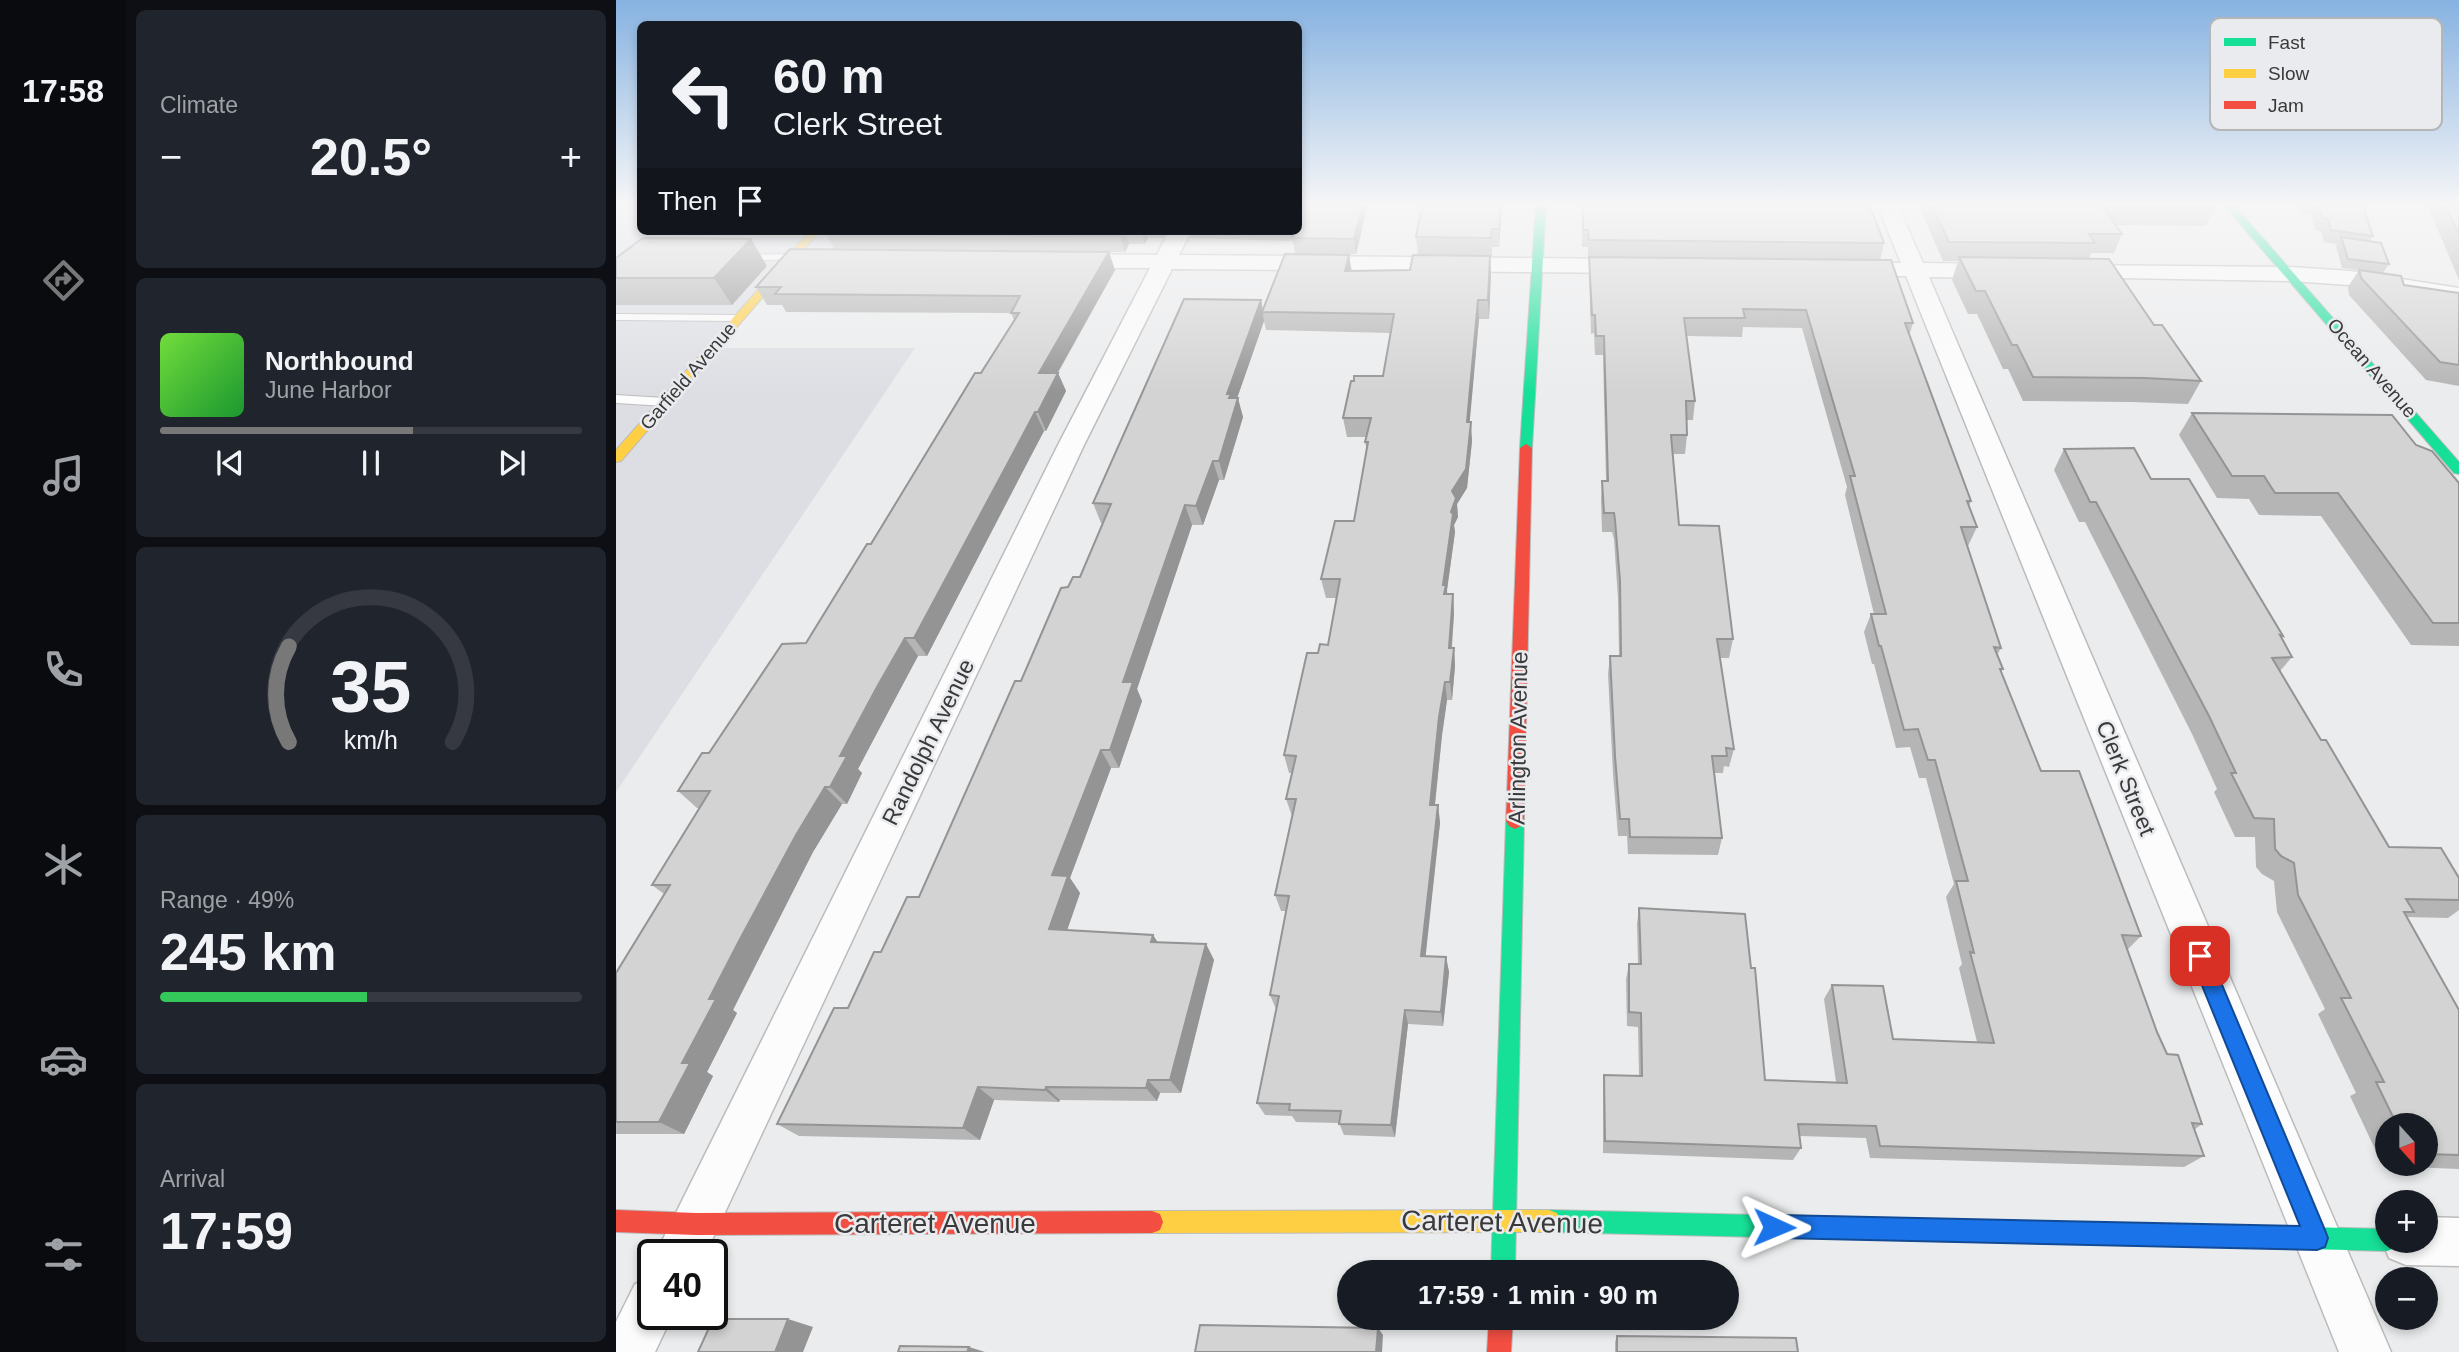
<!DOCTYPE html>
<meta charset="utf-8">
<style>
body{margin:0;font-family:Helvetica,sans-serif;background:#20242c;color:#f1f3f6;height:100vh;display:flex;flex-direction:column;font-size:26px;white-space:nowrap}
*{box-sizing:border-box;margin:0}
p{font-size:23px;color:#9ea1a6}
.icon{flex:none;width:38px;height:38px;fill:none;stroke:currentColor;stroke-width:2;stroke-linecap:round;stroke-linejoin:round}
.map{position:relative;flex:1;overflow:hidden}
.panel{display:flex;flex-direction:column;gap:10px;padding:10px;background:#0d0f14;width:490px}
.panel>*{flex:none}
.hud{position:absolute;left:21px;top:21px;width:665px;height:214px;border-radius:10px;box-shadow:0 4px 10px #0003;background:#171b24;color:#f1f3f6;overflow:hidden}
.needle{width:46px;rotate:159deg}
.fabs{position:absolute;left:1759px;top:1113px;display:grid;gap:14px}
.fabs a{display:grid;place-items:center;width:63px;height:63px;border-radius:50%;background:#171b24;box-shadow:0 4px 10px #0003;font-size:35px}
.speed{position:absolute;left:21px;top:1239px;display:flex;gap:14px;font-size:35px;font-weight:700;text-align:center}
.speed>*{display:grid;place-content:center;width:91px;height:91px;border-radius:50%;background:#171b24;box-shadow:0 4px 10px #0003;line-height:1}
.speed .limit{border:4px solid #111;border-radius:10px;background:#fff;color:#111}
.pin{position:absolute;display:grid;place-items:center;width:60px;height:60px;color:#fff;margin:-30px;border-radius:14px;box-shadow:0 4px 10px #0006}
.me{position:absolute;width:77px;margin:-38px;rotate:91deg;stroke-linejoin:round;filter:drop-shadow(0 0 5px #0008)}
.turn{display:flex;align-items:center;gap:24px;height:147px;padding:0 21px;font-size:32px}
.turn .icon{width:91px;height:91px;stroke-width:2.5}
.turn b{display:block;font-size:49px;line-height:60px}
.then{display:flex;align-items:center;height:66px;padding:0 21px;background:#0003;gap:14px;font-size:26px}
.big{font-size:52px;font-weight:800;line-height:1.1}
.panel .widget{flex:1;display:flex;flex-direction:column;justify-content:center;gap:10px;min-width:0;padding:0 24px;border-radius:10px;background:#20242c}
.panel .dial{align-items:center;gap:0}
.dial svg{height:182px;overflow:visible;fill:none;stroke:#363941;stroke-width:7;stroke-linecap:round;text-anchor:middle}
.dial text{fill:#f1f3f6;stroke:none}
.song{display:flex;align-items:center;gap:21px}
.cover{width:84px;height:84px;border-radius:10px;background:linear-gradient(135deg,hsl(100 70% 55%),hsl(130 70% 35%))}
.played{height:7px;border-radius:4px;background:linear-gradient(90deg,#787879 60%,#363941 60%)}
.keys{display:flex;justify-content:space-around;direction:ltr}
.heat{display:flex;justify-content:space-between;align-items:center;font-size:38px;direction:ltr}
.charge{height:10px;border-radius:5px;background:linear-gradient(90deg,#34c759 49%,#363941 0)}
.trip{position:absolute;left:721px;top:1260px;width:402px;height:70px;border-radius:35px;background:#171b24;box-shadow:0 4px 10px #0003;font-weight:800;line-height:70px;text-align:center}
main{display:flex;flex:1;min-height:0}
.tab-bar{display:flex;flex-direction:column;width:126px;justify-content:space-around;align-items:center;background:#090b0e;color:#9ea1a6}
.tab-bar .icon{width:49px;height:49px}
.tab-bar .on{color:#787879}
.tab-bar b{font-size:32px;color:#f1f3f6}
.map>svg:first-child{display:block}
</style>
<main>
<nav class="tab-bar">
<b>17:58</b>
<svg class="icon on" aria-label="directions" viewBox="0 0 24 24"><path d="M12 3l9 9-9 9-9-9zM9 14v-3h6M13 9l2 2-2 2"/></svg>
<svg class="icon" aria-label="music" viewBox="0 0 24 24"><path d="M9 18V5l10-2v13"/><circle cx="6" cy="18" r="3"/><circle cx="16" cy="16" r="3"/></svg>
<svg class="icon" aria-label="phone" viewBox="0 0 24 24"><path d="M5 4h4l2 5-3 2q2 4 5 5l2-3 5 2v4C11 20 4 13 5 4z"/></svg>
<svg class="icon" aria-label="climate" viewBox="0 0 24 24"><path d="M12 3v18M4 7l16 10M4 17L20 7"/></svg>
<svg class="icon" aria-label="car" viewBox="0 0 24 24"><path d="M5 17H2v-5l4-1 3-4h7l3 4 3 1v5h-3M9 17h6M6 11h13"/><circle cx="7" cy="17" r="2"/><circle cx="17" cy="17" r="2"/></svg>
<svg class="icon" aria-label="filters" viewBox="0 0 24 24"><path d="M4 7h16M4 17h16"/><circle cx="9" cy="7" r="2"/><circle cx="15" cy="17" r="2"/></svg>
</nav>
<section class="panel">
<div class="widget"><p>Climate</p>
<div class="heat"><a>−</a><b class="big">20.5°</b><a>+</a></div>
</div>
<div class="widget">
<div class="song"><i class="cover"></i><div><b>Northbound</b><p>June Harbor</p></div></div>
<div class="played"></div>
<div class="keys"><svg class="icon" aria-label="previous" viewBox="0 0 24 24"><path d="M18 5L8 12l10 7zM5 5v14"/></svg><svg class="icon" aria-label="pause" viewBox="0 0 24 24"><path d="M8 5v14M16 5v14"/></svg><svg class="icon" aria-label="next" viewBox="0 0 24 24"><path d="M6 5l10 7-10 7zM19 5v14"/></svg></div>
</div>
<div class="widget dial"><svg viewBox="0 0 100 80">
<path d="M14 69A42 42 0 1 1 86 69"/>
<path d="M14 69A42 42 0 0 1 14 27" stroke="#787879"/>
<text x="50" y="56" font-size="32" font-weight="700">35</text>
<text x="50" y="72" font-size="11">km/h</text>
</svg></div>
<div class="widget"><p>Range · 49%</p><b class="big">245 km</b><div class="charge"></div></div>
<div class="widget"><p>Arrival</p><b class="big">17:59</b></div>
</section>
<div class="map">
<svg width="1843" height="1352" viewBox="0 0 1843 1352">
<rect width="100%" height="100%" fill="#ebeced"/>
<polygon fill="#dcdee3" points="0,204 24,204 24,231 371,231 355,253 170,253 97,348 299,348 0,792"/>
<g fill="none" stroke-linecap="round" stroke-linejoin="round">
<g stroke="#bcbcbd" stroke-width="2">
<g id="lane">
<polygon points="175,254 180,257 179,259 128,261 123,258 128,255"/>
<polygon points="0,314 122,315 128,318 122,321 0,320"/>
<polygon points="0,395 49,398 55,402 49,406 0,403"/>
</g>
</g>
<g stroke="#bcbcbd" stroke-width="3">
<g id="street">
<polygon points="1261,204 1281,204 1307,263 1383,264 1391,266 1394,271 1391,276 1383,278 1313,277 1775,1352 1723,1352 1290,276 1234,276 1226,274 1223,269 1226,264 1234,262 1285,263"/>
<polygon points="553,231 575,231 563,255 1019,259 1027,261 1030,266 1027,271 1019,273 556,269 468,445 89,1255 39,1255 442,445 534,268 450,268 442,266 439,261 442,256 450,254 541,255"/>
<polygon points="1458,265 1675,267 1734,271 1843,288 1843,302 1734,285 1675,281 1450,277 1447,272 1450,267"/>
<polygon points="1810,1217 1843,1218 1843,1266 1790,1265 1773,1258 1766,1241 1771,1228 1771,1241 1810,1241"/>
<polygon points="37,1277 37,1314 57,1314 39,1352 0,1352 0,1322 19,1284"/>
</g>
</g>
<g stroke="#bcbcbd" stroke-width="2">
<g id="fast">
<polygon points="920,204 930,204 916,448 910,452 904,448"/>
<polygon points="1607,204 1617,204 1843,462 1843,474 1838,473"/>
<polygon points="899,813 905,816 908,821 899,1272 875,1272 890,821 893,816"/>
<polygon points="933,1210 1362,1220 1370,1223 1373,1231 1370,1239 1362,1242 933,1232 925,1229 922,1221 925,1213"/>
<polygon points="1645,1226 1771,1229 1771,1241 1782,1241 1779,1248 1771,1251 1645,1248 1637,1245 1634,1237 1637,1229"/>
</g>
</g>
<g stroke="#bcbcbd" stroke-width="2">
<g id="slow">
<polygon points="194,231 204,231 5,461 0,462 0,450"/>
<polygon points="933,1210 941,1213 944,1221 941,1229 933,1232 536,1233 528,1230 525,1222 528,1214 536,1211"/>
</g>
</g>
<g stroke="#bcbcbd" stroke-width="2">
<g id="jam">
<polygon points="910,444 916,448 908,821 905,826 899,829 893,826 890,821 904,448"/>
<polygon points="0,1210 80,1213 536,1211 544,1214 547,1222 544,1230 536,1233 80,1235 0,1232"/>
<polygon points="1362,1220 1645,1226 1653,1229 1656,1237 1653,1245 1645,1248 1362,1242 1354,1239 1351,1231 1354,1223"/>
<polygon points="873,1318 897,1318 895,1352 871,1352"/>
</g>
</g>
<use href="#lane" fill="#fcfcfc" fill-rule="evenodd"/>
<use href="#street" fill="#fcfcfc" fill-rule="evenodd"/>
<use href="#fast" fill="#16e098" fill-rule="evenodd"/>
<use href="#slow" fill="#ffcf43" fill-rule="evenodd"/>
<use href="#jam" fill="#f24e42" fill-rule="evenodd"/>
</g>
<g fill="#b5b5b5" fill-rule="evenodd">
<polygon points="752,204 740,254 679,254 677,241 575,238 573,231 682,231"/>
<polygon points="806,204 886,204 883,247 876,247 876,256 802,255 800,237"/>
<polygon points="966,204 1253,204 1268,243 1264,260 1297,323 1293,336 1355,501 1353,506 1361,527 1352,546 1351,546 1385,648 1381,655 1387,669 1385,672 1425,771 1525,936 1511,950 1541,1032 1586,1124 1578,1130 1588,1156 1568,1167 1254,1158 1250,1138 1183,1136 1185,1148 1177,1160 987,1153 987,1088 988,1075 1023,1076 1022,1027 1011,1026 1010,979 1013,964 1022,964 1021,924 1023,908 1149,1080 1220,1082 1208,999 1216,985 1277,1039 1361,1042 1343,968 1346,964 1330,897 1338,884 1310,778 1303,778 1294,747 1280,748 1258,664 1256,664 1248,632 1255,614 1258,614 1229,495 1231,487 1186,328 1127,327 1126,337 1071,336 1079,401 1077,420 1071,420 1071,435 1069,454 1057,454 1063,525 1117,639 1113,658 1104,658 1118,749 1113,767 1108,766 1107,773 1099,773 1106,838 1102,855 1012,854 1011,836 1002,836 997,774 992,674 994,656 1003,656 1002,599 998,539 996,532 986,532 985,500 986,481 990,481 987,355 979,355 978,333 975,334 973,275 973,257 1257,260 972,257 972,247 966,247"/>
<polygon points="1302,204 1600,204 1599,207 1590,226 1500,225 1506,234 1498,253 1475,253 1473,259 1538,325 1585,381 1572,404 1516,402 1407,401 1392,369 1387,369 1361,314 1352,314 1336,280 1342,261 1327,261"/>
<polygon points="1680,204 1746,204 1757,236 1754,241 1773,264 1767,273 1788,285 1843,293 1843,386 1810,380 1733,295 1732,287 1743,270 1726,268 1720,246 1721,244 1708,242 1705,231 1699,230 1695,215 1683,213"/>
<polygon points="1811,204 1843,204 1843,280"/>
<polygon points="213,231 551,231 547,238 532,238 529,244 513,244 509,252 323,251 499,270 442,373 450,391 430,431 428,431 402,479 311,656 302,656 275,705 242,769 246,773 231,804 226,804 197,852 143,956 117,1010 121,1013 91,1072 97,1076 68,1134 0,1134 0,973 48,894 36,885 83,808 81,808 62,791 93,753 190,643 398,320 395,313 170,312 166,305 151,305 140,287 218,249 210,234"/>
<polygon points="0,258 151,266 116,305 0,305"/>
<polygon points="735,271 875,274 873,319 863,319 853,422 856,441 851,488 841,504 842,517 838,525 839,532 831,590 831,594 837,594 838,613 836,648 838,648 839,666 836,700 831,700 826,735 819,805 822,805 824,823 809,956 830,957 833,972 827,1026 792,1024 779,1137 728,1135 723,1123 680,1122 676,1116 649,1115 641,1103 660,1009 654,995 670,911 665,911 659,895 676,816 670,799 676,773 673,773 668,755 702,653 712,645 721,598 710,598 705,579 738,521 751,451 749,442 750,437 731,437 727,418 767,376 774,333 650,330 648,321 621,398 627,417 608,480 603,480 587,525 576,525 521,689 526,701 503,768 495,768 454,878 464,893 451,930 542,942 590,944 598,960 565,1093 544,1093 541,1101 444,1100 443,1102 378,1100 364,1140 183,1136 161,1124 265,952 303,897 405,681 452,587 464,577 487,523 485,523 477,503 645,300 647,309"/>
<polygon points="1576,413 1800,445 1843,483 1843,646 1795,645 1705,516 1643,515 1633,499 1601,498 1563,435"/>
<path d="M1448 449 1535 479 1667 636 1665 638 1676 657 1664 671 1705 740 1773 847 1843 878V910L1832 918 1791 917 1843 1010V1169L1767 1166 1734 1096 1740 1093 1702 1014 1709 1009 1661 912 1658 881 1646 874 1640 867 1639 837H1619L1598 792 1601 789 1577 736 1469 522H1463L1438 470ZM1771 1125H1810V1164H1771Z"/>
<polygon points="1001,1336 1182,1352 999,1352 999,1342"/>
</g>
<g fill="#949494">
<polygon points="747,204 752,204 740,254 738,239"/>
<polygon points="885,204 886,204 883,247 883,229"/>
<polygon points="507,231 509,231 513,244 509,252 504,236"/>
<polygon points="525,231 530,231 532,238 529,244"/>
<polygon points="545,231 551,231 547,238"/>
<polygon points="135,239 151,266 116,305 98,278"/>
<polygon points="493,252 499,270 431,391 423,373"/>
<polygon points="733,255 736,273 729,271"/>
<polygon points="874,256 875,274 873,319 872,300"/>
<polygon points="645,300 648,321 618,407 622,398 627,417 608,480 603,461 611,394"/>
<polygon points="862,300 863,319 852,441 851,422"/>
<polygon points="442,373 450,391 430,431 422,412"/>
<polygon points="419,412 428,431 311,656 298,638"/>
<polygon points="855,422 856,441 851,488 841,504 842,517 838,525 839,532 831,590 832,603 827,585 836,491"/>
<polygon points="597,461 603,480 587,525 580,506"/>
<polygon points="569,505 576,525 521,689 526,701 503,768 494,750 507,682"/>
<polygon points="837,594 838,613 834,666 833,648"/>
<polygon points="289,638 302,656 242,769 246,773 231,804 214,787 224,756"/>
<polygon points="838,648 839,666 836,700 834,682"/>
<polygon points="829,682 831,700 826,735 817,822 814,805 823,717"/>
<polygon points="485,750 495,768 454,878 464,893 446,945 433,929 436,875"/>
<polygon points="209,787 226,804 197,852 117,1010 121,1013 91,1072 97,1076 68,1134 43,1122 66,1063 93,999 123,941 180,835"/>
<polygon points="822,805 824,823 808,971 805,956"/>
<polygon points="537,935 547,950 535,942"/>
<polygon points="590,944 598,960 565,1093 554,1080"/>
<polygon points="830,957 833,972 827,1026 825,1012"/>
<polygon points="789,1010 792,1024 779,1137 775,1125"/>
<polygon points="532,1080 544,1093 541,1101 530,1088"/>
<polygon points="362,1087 378,1100 364,1140 347,1128"/>
<polygon points="430,1087 444,1100 443,1102 429,1090"/>
<polygon points="172,1319 197,1327 187,1352 159,1352"/>
<polygon points="762,1328 767,1335 766,1352 760,1352"/>
<polygon points="353,1347 369,1352 351,1352"/>
</g>
<g fill="#d3d3d3" stroke="#949494" stroke-width="2">
<polygon points="682,204 747,204 738,239 676,238 679,231 682,231"/>
<polygon points="806,204 885,204 883,229 876,229 875,238 800,237"/>
<polygon points="967,204 1253,204 1268,243 973,240 972,230 967,230"/>
<polygon points="1315,204 1600,204 1599,207 1487,207 1506,234 1473,234 1479,243 1333,242"/>
<polygon points="1702,204 1746,204 1757,236 1715,230 1712,219 1706,218"/>
<polygon points="1829,204 1843,204 1843,234"/>
<polygon points="213,231 507,231 504,236 210,234"/>
<polygon points="1725,237 1765,243 1773,264 1732,259"/>
<polygon points="27,238 135,239 98,278 0,278 0,258"/>
<polygon points="174,249 493,252 423,373 442,373 422,412 419,412 393,461 298,638 289,638 261,687 224,756 231,756 214,787 209,787 180,835 123,941 93,999 100,999 66,1063 74,1063 43,1122 0,1122 0,973 54,885 36,885 94,791 62,791 86,753 93,753 166,644 190,643 251,544 255,544 359,373 365,373 403,313 395,313 404,296 159,294 165,287 140,287"/>
<polygon points="669,254 733,255 729,271 794,270 797,255 874,256 872,300 862,300 851,422 855,422 850,469 836,491 840,498 835,512 837,514 827,585 830,585 828,594 837,594 833,648 838,648 834,682 829,682 823,717 814,805 822,805 805,956 830,957 825,1012 789,1010 775,1125 723,1124 725,1111 673,1110 674,1104 641,1103 663,996 654,995 673,896 659,895 680,799 670,799 680,756 668,755 691,653 702,653 704,644 712,645 724,579 705,579 719,521 738,521 752,442 749,442 755,418 727,418 735,381 738,381 738,376 767,376 778,314 646,312"/>
<polygon points="973,257 1275,260 1297,323 1289,323 1355,501 1351,501 1361,527 1345,527 1385,648 1378,647 1387,669 1384,669 1425,771 1463,771 1525,936 1506,935 1541,1032 1551,1054 1562,1055 1586,1124 1576,1123 1588,1156 1264,1146 1260,1126 1182,1124 1185,1148 989,1141 988,1075 1026,1076 1025,1013 1013,1012 1013,964 1025,964 1023,908 1129,914 1135,968 1139,968 1149,1080 1231,1083 1216,985 1267,986 1277,1039 1378,1043 1354,952 1358,953 1340,881 1352,881 1319,760 1312,760 1302,729 1288,730 1265,646 1263,646 1255,614 1270,614 1234,476 1239,476 1190,310 1127,309 1129,318 1068,318 1079,401 1070,401 1071,435 1055,435 1063,525 1103,526 1117,639 1101,639 1118,749 1110,748 1111,756 1096,756 1106,838 1014,837 1013,819 1004,819 999,756 994,656 1005,656 1004,581 999,520 998,513 988,513 986,481 992,481 988,336 980,336 979,315 976,315"/>
<polygon points="1343,257 1493,259 1538,325 1546,325 1585,381 1529,378 1417,377 1401,345 1396,345 1369,291 1360,291"/>
<polygon points="1743,270 1785,276 1788,285 1843,293 1843,365 1824,362 1745,278"/>
<polygon points="568,299 645,300 611,394 615,394 613,398 622,398 603,461 597,461 580,506 569,505 507,682 517,682 494,750 485,750 436,875 452,876 433,929 537,935 535,942 590,944 554,1080 532,1080 530,1088 430,1087 429,1090 362,1087 347,1128 161,1124 218,1008 232,1008 258,952 265,952 291,897 303,897 399,681 405,681 445,588 452,587 457,577 464,577 495,504 477,503"/>
<polygon points="1576,413 1776,415 1800,445 1816,451 1843,483 1843,623 1817,623 1722,493 1659,493 1648,476 1616,476"/>
<polygon points="1518,448 1535,479 1573,479 1667,636 1664,635 1676,657 1656,658 1705,740 1710,740 1773,847 1825,848 1843,878 1843,900 1790,899 1798,912 1788,912 1843,1010 1843,1155 1810,1154 1810,1125 1781,1125 1760,1082 1768,1082 1725,998 1735,998 1682,895 1678,863 1665,856 1659,849 1658,819 1638,818 1615,773 1620,773 1593,716 1480,502 1474,502 1448,449"/>
<polygon points="97,1319 172,1319 159,1352 82,1352"/>
<polygon points="584,1325 762,1328 760,1352 579,1352"/>
<polygon points="1001,1336 1180,1338 1182,1352 1001,1352"/>
<polygon points="284,1346 353,1347 351,1352 282,1352"/>
</g>
<linearGradient id="sky" x2="0" y2="1"><stop stop-color="#86b2e1"/><stop offset="0.52" stop-color="#f6f6f7"/><stop offset="1" stop-color="#f6f6f7" stop-opacity="0"/></linearGradient>
<rect width="1843" height="393" fill="url(#sky)"/>
<polygon fill="#1a73e8" stroke="#114b97" stroke-width="2" points="1584,947 1591,949 1709,1230 1712,1238 1709,1247 1701,1250 1158,1238 1150,1235 1147,1227 1150,1218 1158,1215 1684,1226 1574,956 1577,949"/>
<g text-anchor="middle" dominant-baseline="central" stroke-width="5" stroke-linejoin="round" paint-order="stroke">
<g font-size="19" fill="#3a3a3b" stroke="#eaebee">
<text transform="translate(1756 368) rotate(49)">Ocean Avenue</text>
<text transform="translate(72 376) rotate(-49)">Garfield Avenue</text>
</g>
<g font-size="23" fill="#3a3a3b" stroke="#eaebee">
<text transform="translate(902 738) rotate(-89)">Arlington Avenue</text>
<text transform="translate(312 742) rotate(-64)">Randolph Avenue</text>
<text transform="translate(1510 778) rotate(68)">Clerk Street</text>
</g>
<g font-size="28" fill="#3a3a3b" stroke="#eaebee">
<text transform="translate(886 1222) rotate(1)">Carteret Avenue</text>
<text x="319" y="1223">Carteret Avenue</text>
</g>
</g>
<rect x="1594" y="18" width="232" height="112" rx="10" fill="#eaebee" stroke="#b5b6b8" stroke-width="2"/>
<rect x="1608" y="38" width="32" height="8" fill="#16e098"/>
<rect x="1608" y="69" width="32" height="9" fill="#ffcf43"/>
<rect x="1608" y="101" width="32" height="8" fill="#f24e42"/>
<g font-size="19" fill="#3a3a3b">
<text x="1652" y="49">Fast</text>
<text x="1652" y="80">Slow</text>
<text x="1652" y="112">Jam</text>
</g>
</svg>
<div class="fabs">
<a><svg class="needle" viewBox="-14 -14 28 28"><path d="M0-13l5 13h-10z" fill="#e53935"/><path d="M0 13l5-13h-10z" fill="#9ea1a6"/></svg></a>
<a>+</a>
<a>−</a>
</div>
<div class="speed"><div class="limit">40</div></div>
<div class="pin" style="left:1584px;top:956px;background:#d93025"><svg class="icon" aria-label="arrive" viewBox="0 0 24 24"><path d="M6 21V4h12l-3 4 3 4H6"/></svg></div>
<svg class="me" style="left:1158px;top:1227px" viewBox="-20 -20 40 40"><path d="M0-17L14 15 0 8-14 15z" fill="#1a73e8" stroke="#fff" stroke-width="4"/></svg>
<div class="trip">17:59 · 1 min · 90 m</div>
<div class="hud">
<div class="turn"><svg class="icon" aria-label="left" viewBox="0 0 24 24"><path d="M17 20v-9H6M10 6l-5 5 5 5"/></svg><div><b>60 m</b>Clerk Street</div></div>
<div class="then">Then<svg class="icon" aria-label="arrive" viewBox="0 0 24 24"><path d="M6 21V4h12l-3 4 3 4H6"/></svg></div>
</div>
</div>
</main>
